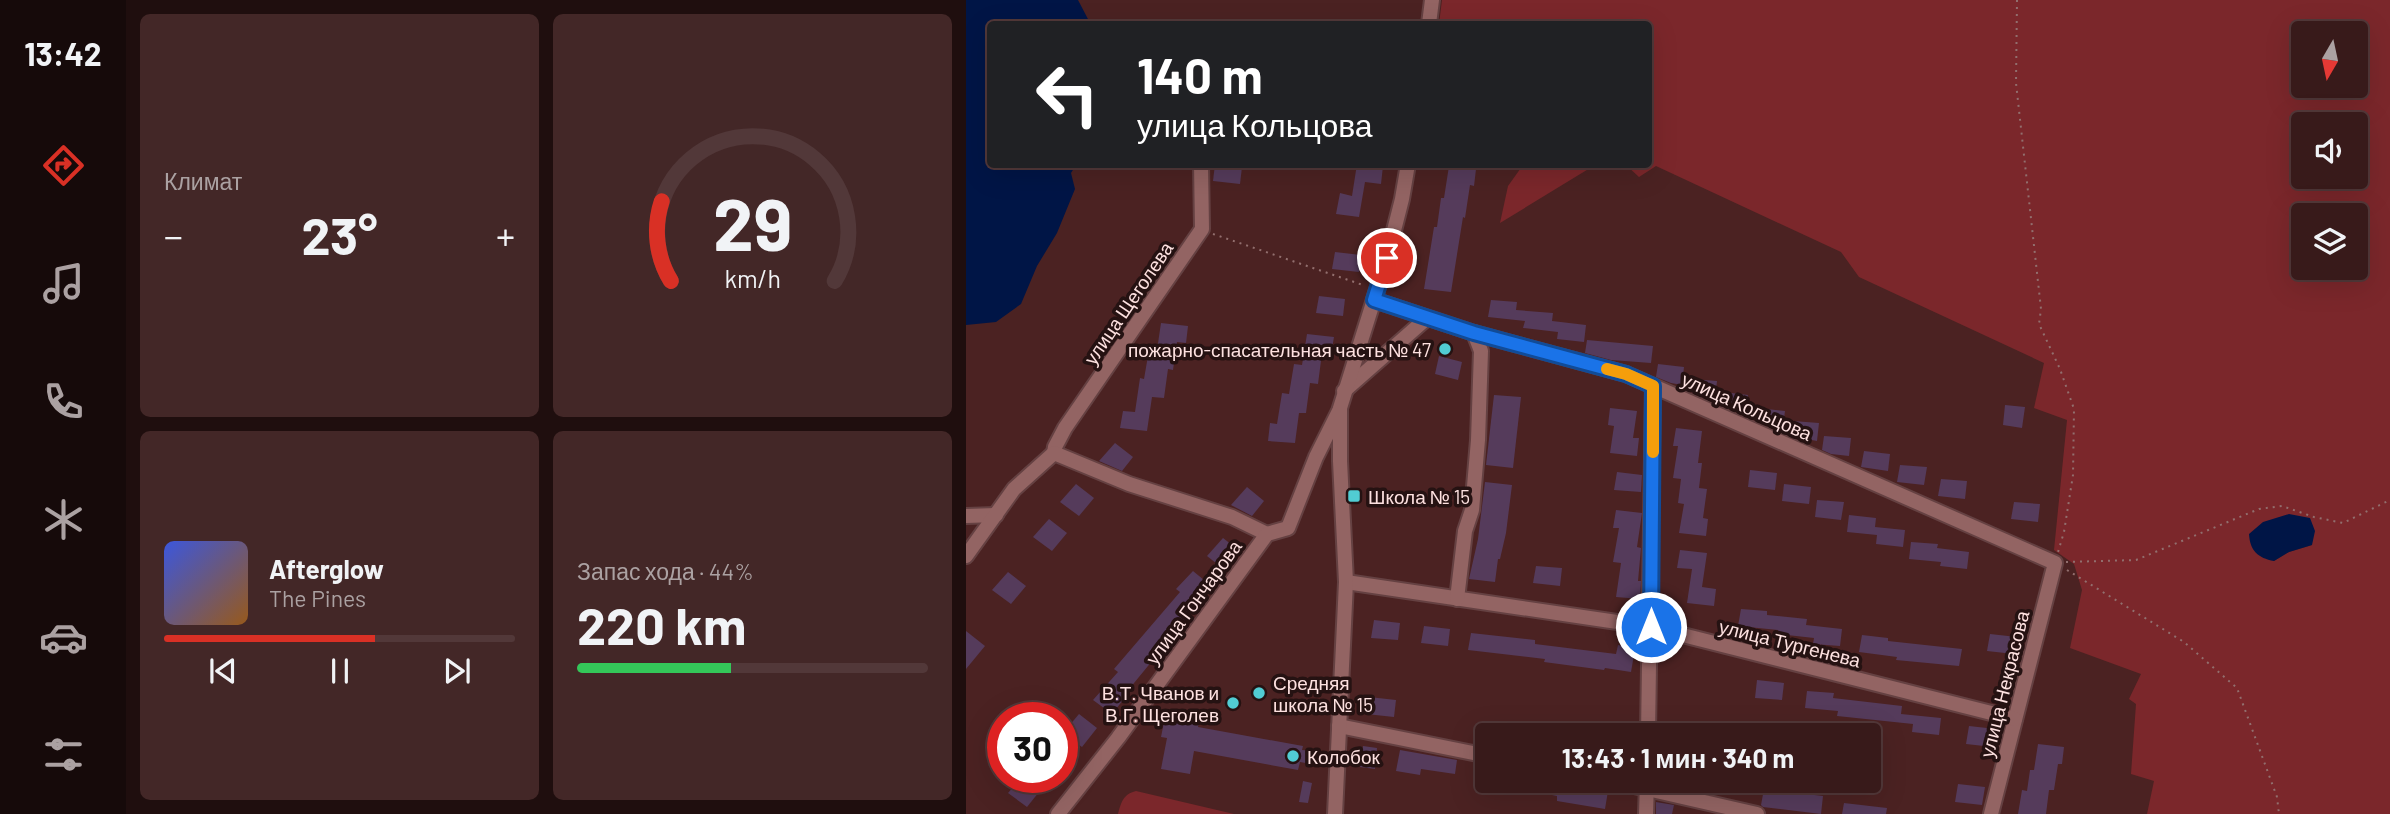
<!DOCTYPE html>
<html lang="ru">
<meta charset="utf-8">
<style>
body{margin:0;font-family:Barlow,sans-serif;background:#432727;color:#f1f3f6;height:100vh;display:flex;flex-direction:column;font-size:26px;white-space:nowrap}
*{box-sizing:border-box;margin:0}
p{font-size:23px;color:#aba1a2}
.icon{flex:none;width:38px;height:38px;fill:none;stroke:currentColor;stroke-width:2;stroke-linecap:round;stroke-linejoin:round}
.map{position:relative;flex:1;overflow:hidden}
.details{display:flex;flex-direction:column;gap:14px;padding:14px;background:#1f0e0e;width:840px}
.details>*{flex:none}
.banner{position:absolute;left:21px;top:21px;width:665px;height:147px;border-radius:7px;box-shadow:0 7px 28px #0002,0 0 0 2px #523839;background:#202124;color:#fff;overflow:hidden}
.needle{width:46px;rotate:189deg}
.buttons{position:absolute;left:1325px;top:21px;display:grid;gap:14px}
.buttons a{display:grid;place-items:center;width:77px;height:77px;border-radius:7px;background:#381a1a;box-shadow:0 7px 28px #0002,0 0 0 2px #523839;font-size:35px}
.speed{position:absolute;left:21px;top:702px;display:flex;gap:14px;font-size:35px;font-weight:700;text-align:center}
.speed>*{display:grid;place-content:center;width:91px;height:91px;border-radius:50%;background:#381a1a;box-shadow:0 7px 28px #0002,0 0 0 2px #523839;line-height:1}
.speed .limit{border:10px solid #d22;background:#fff;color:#111}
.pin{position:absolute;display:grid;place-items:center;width:60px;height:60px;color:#fff;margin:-30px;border:4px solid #fff;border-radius:50%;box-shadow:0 2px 7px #0007}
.me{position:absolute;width:77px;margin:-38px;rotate:0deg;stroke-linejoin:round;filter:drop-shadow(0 0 5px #0008)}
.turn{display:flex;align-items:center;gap:24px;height:147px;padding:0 35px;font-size:32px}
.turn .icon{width:91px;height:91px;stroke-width:2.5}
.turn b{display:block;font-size:49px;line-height:60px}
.big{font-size:52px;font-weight:700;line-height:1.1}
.details .tile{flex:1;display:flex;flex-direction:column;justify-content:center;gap:10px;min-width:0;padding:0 24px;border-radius:10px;background:#432727}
.details .dial{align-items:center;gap:0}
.dial svg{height:182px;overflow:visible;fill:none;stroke:#523839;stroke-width:7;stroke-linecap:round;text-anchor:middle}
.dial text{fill:#f1f3f6;stroke:none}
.song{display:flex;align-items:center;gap:21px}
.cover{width:84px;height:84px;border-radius:10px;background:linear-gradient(135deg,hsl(230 70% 55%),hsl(30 70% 35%))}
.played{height:7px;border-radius:4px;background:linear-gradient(90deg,#d93025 60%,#523839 60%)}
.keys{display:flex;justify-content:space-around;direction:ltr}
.heat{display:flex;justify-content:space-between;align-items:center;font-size:38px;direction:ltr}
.charge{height:10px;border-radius:5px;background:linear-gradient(90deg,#34c759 44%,#523839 0)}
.details .tiles{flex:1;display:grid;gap:14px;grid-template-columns:repeat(2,1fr)}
.trip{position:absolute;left:509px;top:723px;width:406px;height:70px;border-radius:7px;background:#381a1a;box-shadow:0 7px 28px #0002,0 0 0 2px #523839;font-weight:700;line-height:70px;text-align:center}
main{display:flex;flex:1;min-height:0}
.menu{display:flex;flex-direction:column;width:126px;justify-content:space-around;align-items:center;background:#160a0a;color:#aba1a2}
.menu .icon{width:49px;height:49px}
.menu .selected{color:#d93025}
.menu b{font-size:32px;color:#f1f3f6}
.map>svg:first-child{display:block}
</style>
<main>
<nav class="menu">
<b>13:42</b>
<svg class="icon selected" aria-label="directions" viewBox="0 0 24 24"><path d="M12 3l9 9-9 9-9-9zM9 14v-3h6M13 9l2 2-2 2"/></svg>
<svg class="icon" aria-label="music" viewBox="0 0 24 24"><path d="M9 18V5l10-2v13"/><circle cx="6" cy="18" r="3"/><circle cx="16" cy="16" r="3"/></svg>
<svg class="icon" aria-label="phone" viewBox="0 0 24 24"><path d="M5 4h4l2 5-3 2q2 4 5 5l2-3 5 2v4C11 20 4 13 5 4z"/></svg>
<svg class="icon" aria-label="climate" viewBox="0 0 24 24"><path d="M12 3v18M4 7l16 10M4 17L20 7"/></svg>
<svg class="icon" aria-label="car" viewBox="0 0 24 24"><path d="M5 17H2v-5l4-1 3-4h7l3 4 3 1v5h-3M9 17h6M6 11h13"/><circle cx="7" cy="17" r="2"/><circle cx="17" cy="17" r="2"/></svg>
<svg class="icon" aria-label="filters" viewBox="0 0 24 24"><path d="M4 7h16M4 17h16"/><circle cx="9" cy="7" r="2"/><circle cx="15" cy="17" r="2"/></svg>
</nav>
<section class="details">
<div class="tiles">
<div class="tile"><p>Климат</p>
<div class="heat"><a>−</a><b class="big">23°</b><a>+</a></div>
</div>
<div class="tile dial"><svg viewBox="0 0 100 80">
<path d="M14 69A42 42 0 1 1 86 69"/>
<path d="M14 69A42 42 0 0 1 10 34" stroke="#d93025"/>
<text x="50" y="56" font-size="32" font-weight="700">29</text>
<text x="50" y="72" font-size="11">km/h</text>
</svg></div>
<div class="tile">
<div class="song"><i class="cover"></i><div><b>Afterglow</b><p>The Pines</p></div></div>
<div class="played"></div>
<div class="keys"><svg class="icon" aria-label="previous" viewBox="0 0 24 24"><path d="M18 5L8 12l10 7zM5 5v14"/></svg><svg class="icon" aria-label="pause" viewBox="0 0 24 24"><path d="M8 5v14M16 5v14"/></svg><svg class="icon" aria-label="next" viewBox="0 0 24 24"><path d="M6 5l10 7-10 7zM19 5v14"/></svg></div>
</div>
<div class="tile"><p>Запас хода · 44%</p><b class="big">220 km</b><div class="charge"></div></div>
</div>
</section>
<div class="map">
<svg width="1424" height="814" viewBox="0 0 1424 814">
<rect width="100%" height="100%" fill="#4b2222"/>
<g fill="#7b272b" fill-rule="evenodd">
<path d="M476 0H1424V814H1181L1188 781 1165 774 1170 704 1163 699 1175 674 1104 648 1116 590 1108 564 1088 550 1101 420 1068 408 1078 363 893 277 875 252 690 166 673 177 660 165 682 164V24H473ZM1337 33H1390V86H1337ZM1337 124H1390V177H1337ZM1337 215H1390V268H1337ZM1283 534 1346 545 1323 552 1308 561Z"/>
<polygon points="557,165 557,164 629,165 534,223 542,186"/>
<path d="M170 791 268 814H152C155 803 157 794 170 791Z"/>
</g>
<g fill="#001546">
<polygon points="0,0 112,0 123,21 123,24 24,24 24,164 110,165 105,173 109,189 91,233 71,266 55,304 30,322 0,325"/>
<path d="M1323 514 1344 518 1349 531 1346 545 1323 552 1308 561C1292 558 1284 551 1283 534L1297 522Z"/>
</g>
<g fill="#553b5b">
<polygon points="249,164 276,167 274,184 247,181"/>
<polygon points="391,164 417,166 415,184 399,182 393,217 370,214 374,193 386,196"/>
<polygon points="483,166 510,169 508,186 504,185 499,218 497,217 485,292 458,289 468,227 471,227 475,198 478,198"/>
<polygon points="369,252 395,255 393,272 366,269"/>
<polygon points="353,296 379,299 377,316 350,313"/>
<polygon points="525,300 551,302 550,310 587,313 586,321 620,325 618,342 591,339 592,332 557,328 559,321 522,317"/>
<polygon points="195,323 222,326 220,343 211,342 207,370 202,369 198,398 186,397 181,431 154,428 157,411 169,412 174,378 178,379 183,350 191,350"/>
<polygon points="341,334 368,337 365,354 356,353 352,384 344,383 340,413 333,413 329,443 302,441 304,423 311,424 316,393 323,394 328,364 336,365"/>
<polygon points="621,340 687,346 685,363 645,360 619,353"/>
<polygon points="473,356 496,362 492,380 469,374"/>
<polygon points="692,364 718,367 716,385 705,383 690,377"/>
<polygon points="725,379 751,381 749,399 737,397 723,391"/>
<polygon points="756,392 782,395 780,412 769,411 754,405"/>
<polygon points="528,395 555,397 547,468 520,465"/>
<polygon points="1039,405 1059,407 1056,428 1037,425"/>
<polygon points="644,408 671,411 667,438 673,438 671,456 644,453 648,426 642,425"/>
<polygon points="792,408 819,411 817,428 803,426 790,421"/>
<polygon points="827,421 853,423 851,441 824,436"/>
<polygon points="710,428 736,431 732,463 736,463 733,488 741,489 737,518 742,519 740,536 713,533 718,504 712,503 715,479 707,478 712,446 707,446"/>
<polygon points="858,436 885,438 883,456 865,454 856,450"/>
<polygon points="149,443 167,457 156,471 133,461"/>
<polygon points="898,451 924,454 922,471 895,467"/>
<polygon points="934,465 961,467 958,485 931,482"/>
<polygon points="784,470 811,473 809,490 782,487"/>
<polygon points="651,472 676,475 675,492 648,490"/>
<polygon points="975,479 1001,481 999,499 972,496"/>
<polygon points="519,482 546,485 540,533 534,559 532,559 529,582 503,579 512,539"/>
<polygon points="110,484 128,498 113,516 94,502"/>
<polygon points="818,484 845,487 843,504 816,501"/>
<polygon points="281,487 298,501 286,516 265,505"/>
<polygon points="851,500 878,502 875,520 849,517"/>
<polygon points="1048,502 1074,504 1072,522 1045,519"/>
<polygon points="650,510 676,513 671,547 675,548 672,581 675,581 674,599 650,597 655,563 647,562 653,528 647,528"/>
<polygon points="883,515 910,518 909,527 939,530 937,547 910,544 911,535 881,532"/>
<polygon points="83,519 101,533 86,551 67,537"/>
<polygon points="257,538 275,552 260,571 241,556"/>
<polygon points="945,542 972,544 971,548 1003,552 1001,569 974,566 975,562 943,559"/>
<polygon points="714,550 741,553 736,587 750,589 748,606 721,603 726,569 711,568"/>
<polygon points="570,566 596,568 594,586 567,583"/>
<polygon points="227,571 244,585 221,614 223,616 159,694 161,695 146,714 127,700 152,672 148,669 214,592 210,589"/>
<polygon points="42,572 60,586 45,604 26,590"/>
<polygon points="775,609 801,611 801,615 841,619 840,625 876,629 874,646 847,644 848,638 812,634 812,630 772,626"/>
<polygon points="408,620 434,623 432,640 405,638"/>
<polygon points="458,626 484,629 482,646 455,643"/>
<polygon points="0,631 19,646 0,669"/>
<polygon points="505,633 569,640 569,644 650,654 652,645 669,649 665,672 639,668 638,670 578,662 579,659 502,650"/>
<polygon points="1024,634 1051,637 1048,654 1021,651"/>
<polygon points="896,635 922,638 922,641 996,649 993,666 930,660 931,657 893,652"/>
<polygon points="791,680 818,683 816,700 789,698"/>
<polygon points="841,691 868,693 867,698 936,706 935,714 975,718 973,735 946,732 947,724 871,716 872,711 839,708"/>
<polygon points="403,697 430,700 428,717 400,714"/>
<polygon points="113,714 131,728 116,747 97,733"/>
<polygon points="199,717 233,723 232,727 337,746 336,750 347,751 345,764 334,762 332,770 228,751 224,774 195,769 201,738 195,737"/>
<polygon points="1003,726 1030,729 1027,747 1000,744"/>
<polygon points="1072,744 1098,747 1096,764 1092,764 1088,790 1083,790 1080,814 1052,814 1056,790 1061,791 1064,770 1068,770"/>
<polygon points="397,746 411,748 409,769 394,767"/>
<polygon points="434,750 491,760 489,774 455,769 454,775 430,771"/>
<polygon points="56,777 85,777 61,807 42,793"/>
<polygon points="535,780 584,780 614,784 613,786 642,791 639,809 591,801 591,796 535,785"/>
<polygon points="337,781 346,783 342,803 333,802"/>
<polygon points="992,784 1019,787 1016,805 989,802"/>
<polygon points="798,789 857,796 855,814 797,807 795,805"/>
<polygon points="690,802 708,805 706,814 690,814"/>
<polygon points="878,803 921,808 920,814 876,814"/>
</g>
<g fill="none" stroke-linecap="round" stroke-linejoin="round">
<g stroke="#654142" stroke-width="18">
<g id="minor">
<polyline points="463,24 466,0"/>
<polyline points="408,300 508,333 660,374 1089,563 1025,814"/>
<polyline points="378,391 461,318"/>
<polyline points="88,453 89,447 99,428 236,229 235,164"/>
<polyline points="0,516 30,515"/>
<polyline points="0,556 48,489 88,453 163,484 266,517 301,534"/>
<polyline points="380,582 685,627 1049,719"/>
<polyline points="491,599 499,531 506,510 512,440 515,351 508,333"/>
<polyline points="373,726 522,756"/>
<polyline points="682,735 687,386"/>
<polyline points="642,780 791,814"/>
<polyline points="92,814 152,738 301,534 322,528 350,457 373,411"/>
<polyline points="369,814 380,582 374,461 374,408 421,258 436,199 442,164"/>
<polyline points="680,814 681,782"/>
</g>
</g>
<g stroke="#926f6e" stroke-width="2" stroke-dasharray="2 5" stroke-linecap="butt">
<polyline points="1051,0 1050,83 1075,309 1073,324 1094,369 1108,409 1107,475 1098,532 1092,552"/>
<polyline points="247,234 397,285"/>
<polyline points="1100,562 1170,560 1293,509 1316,506 1348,517 1377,523 1424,500"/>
<polyline points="1101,570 1218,642 1271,688 1311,797 1313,814"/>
</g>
<use href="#minor" stroke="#936463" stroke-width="14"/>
</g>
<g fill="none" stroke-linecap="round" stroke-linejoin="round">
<g stroke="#114b97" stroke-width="18">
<polyline id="route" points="421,258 408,300 508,333 660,374 687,386 685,627"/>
</g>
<use href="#route" stroke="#1a73e8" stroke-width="12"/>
<polyline stroke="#f59e0b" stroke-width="12" points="641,369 660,374 687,386 687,452"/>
</g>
<g fill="#51ccd3" stroke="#251212" stroke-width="2.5">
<circle cx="479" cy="349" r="7"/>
<rect x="381" y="489" width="14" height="14" rx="3.5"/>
<circle cx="293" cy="693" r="7"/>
<circle cx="267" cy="703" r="7"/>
<circle cx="327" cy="756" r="7"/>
</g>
<g text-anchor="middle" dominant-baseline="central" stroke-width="7" stroke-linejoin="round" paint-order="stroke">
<g font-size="19" fill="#fde1e0" stroke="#251212">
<text transform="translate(162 303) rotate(-56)">улица Щеголева</text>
<text transform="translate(781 406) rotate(24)">улица Кольцова</text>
<text transform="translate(227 602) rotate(-54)">улица Гончарова</text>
<text transform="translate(824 643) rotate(14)">улица Тургенева</text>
<text transform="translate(1038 684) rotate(-76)">улица Некрасова</text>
</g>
<g font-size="19" fill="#fde1e0" stroke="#251212" text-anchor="start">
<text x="465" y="349" text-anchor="end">пожарно-спасательная часть № 47</text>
<text x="402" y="496">Школа № 15</text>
<text x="307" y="682">Средняя<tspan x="307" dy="22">школа № 15</tspan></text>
<text x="253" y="692" text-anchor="end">В.Т. Чванов и<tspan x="253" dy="22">В.Г. Щеголев</tspan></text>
<text x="341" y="756">Колобок</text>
</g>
</g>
</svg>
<div class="buttons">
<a><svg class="needle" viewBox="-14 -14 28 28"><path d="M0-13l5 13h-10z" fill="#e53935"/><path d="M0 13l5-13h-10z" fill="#aba1a2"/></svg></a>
<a><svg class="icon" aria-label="sound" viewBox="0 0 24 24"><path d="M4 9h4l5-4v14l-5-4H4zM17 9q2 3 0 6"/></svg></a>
<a><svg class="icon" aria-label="layers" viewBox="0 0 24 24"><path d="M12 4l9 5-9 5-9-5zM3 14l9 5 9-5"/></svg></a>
</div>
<div class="speed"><div class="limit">30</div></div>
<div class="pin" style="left:421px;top:258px;background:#d93025"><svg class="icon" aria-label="arrive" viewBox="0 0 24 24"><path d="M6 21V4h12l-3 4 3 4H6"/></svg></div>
<svg class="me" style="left:685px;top:627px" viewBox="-20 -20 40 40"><circle r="17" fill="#1a73e8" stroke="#fff" stroke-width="3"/><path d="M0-11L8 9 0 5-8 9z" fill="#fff"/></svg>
<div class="trip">13:43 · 1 мин · 340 m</div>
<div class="banner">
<div class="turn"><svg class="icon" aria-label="left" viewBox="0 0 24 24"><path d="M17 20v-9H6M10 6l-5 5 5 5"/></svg><div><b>140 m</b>улица Кольцова</div></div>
</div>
</div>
</main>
